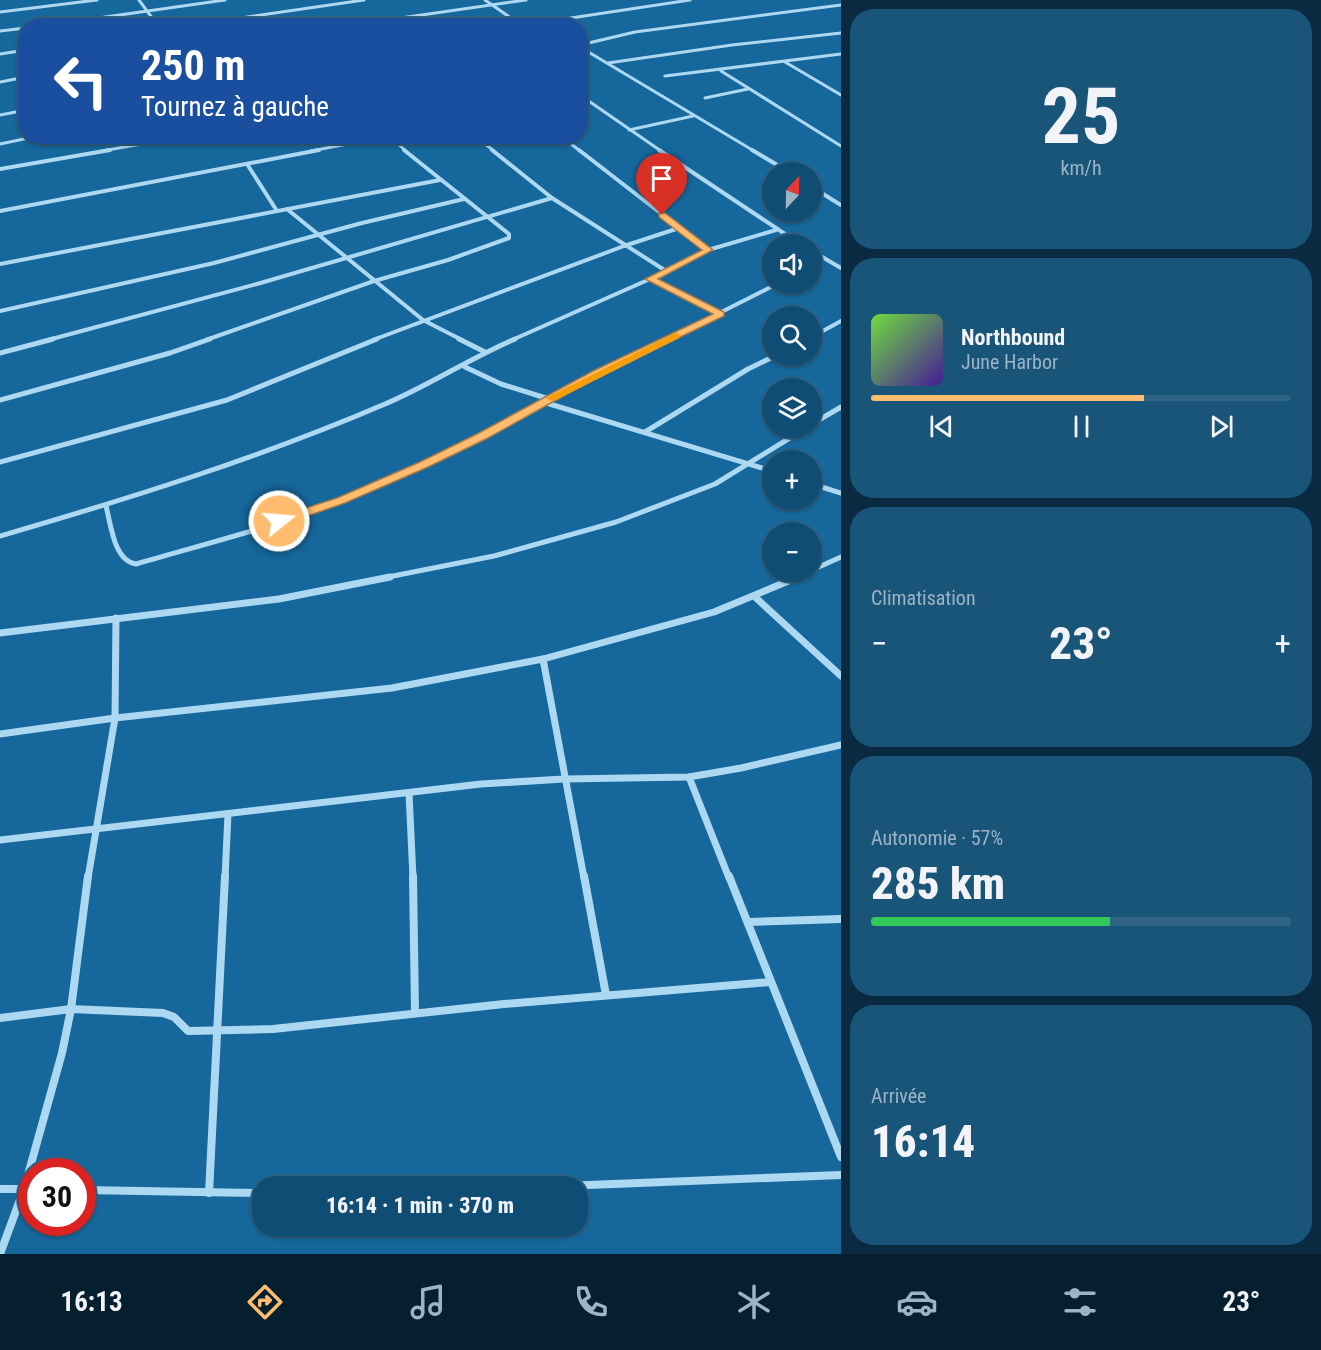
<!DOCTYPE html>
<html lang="fr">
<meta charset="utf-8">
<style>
body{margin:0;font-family:"Roboto Condensed",sans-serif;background:#195479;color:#f1f3f6;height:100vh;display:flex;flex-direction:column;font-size:22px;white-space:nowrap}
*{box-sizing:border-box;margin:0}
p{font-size:20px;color:#9cb4c5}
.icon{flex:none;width:33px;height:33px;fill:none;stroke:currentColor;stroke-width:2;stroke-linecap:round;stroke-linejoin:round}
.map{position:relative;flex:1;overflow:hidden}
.details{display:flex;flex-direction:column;gap:9px;padding:9px;background:#092a40;width:480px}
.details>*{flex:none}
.guide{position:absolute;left:18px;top:18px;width:570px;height:126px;border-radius:24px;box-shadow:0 2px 4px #0004,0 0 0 2px #306486;background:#1a4fa0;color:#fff;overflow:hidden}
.needle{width:39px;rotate:22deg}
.fabs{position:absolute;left:762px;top:162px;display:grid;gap:12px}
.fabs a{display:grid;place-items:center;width:60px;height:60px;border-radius:50%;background:#104d74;box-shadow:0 2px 4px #0004,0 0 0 2px #306486;font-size:30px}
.speed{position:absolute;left:18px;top:1158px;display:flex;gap:12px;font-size:30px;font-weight:700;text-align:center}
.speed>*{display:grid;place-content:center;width:78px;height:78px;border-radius:50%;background:#104d74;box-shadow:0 2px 4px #0004,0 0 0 2px #306486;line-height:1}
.speed .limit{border:9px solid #d22;background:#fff;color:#111}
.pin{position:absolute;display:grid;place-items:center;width:51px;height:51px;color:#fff;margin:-62px -26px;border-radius:50% 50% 50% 0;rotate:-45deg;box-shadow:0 0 6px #0007}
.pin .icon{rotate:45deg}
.me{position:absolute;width:66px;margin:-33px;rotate:73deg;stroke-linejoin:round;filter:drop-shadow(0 0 4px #0008)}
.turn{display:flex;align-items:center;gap:21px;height:126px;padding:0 24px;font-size:27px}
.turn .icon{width:78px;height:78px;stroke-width:2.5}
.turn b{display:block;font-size:42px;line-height:51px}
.big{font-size:45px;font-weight:800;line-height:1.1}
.details .tile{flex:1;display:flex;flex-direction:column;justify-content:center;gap:9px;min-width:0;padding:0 21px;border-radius:24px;background:#195479}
.details .dial{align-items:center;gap:0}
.dial b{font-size:78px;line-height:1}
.song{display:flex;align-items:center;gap:18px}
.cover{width:72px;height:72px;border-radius:9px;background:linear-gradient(135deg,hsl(100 70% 55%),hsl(260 70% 35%))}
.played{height:6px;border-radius:3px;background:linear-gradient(90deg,#ffbc6e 65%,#306486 65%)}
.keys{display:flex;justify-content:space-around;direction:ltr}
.heat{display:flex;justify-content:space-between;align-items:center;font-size:33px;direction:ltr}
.charge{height:9px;border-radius:4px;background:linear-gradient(90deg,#34c759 57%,#306486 0)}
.trip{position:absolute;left:252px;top:1176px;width:336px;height:60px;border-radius:24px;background:#104d74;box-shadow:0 2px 4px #0004,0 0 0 2px #306486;font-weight:800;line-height:60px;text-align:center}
.menu{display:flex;height:96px;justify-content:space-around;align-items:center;background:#061f2e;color:#9cb4c5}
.menu .icon{width:42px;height:42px}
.menu .on{color:#ffbc6e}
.menu b{font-size:27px;color:#f1f3f6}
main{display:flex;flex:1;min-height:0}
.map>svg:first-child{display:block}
</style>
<main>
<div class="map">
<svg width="841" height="1254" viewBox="0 0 841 1254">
<rect width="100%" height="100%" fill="#16679b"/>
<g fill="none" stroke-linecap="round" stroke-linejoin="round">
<g stroke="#acd8f2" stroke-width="3">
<polyline points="139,0 158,26"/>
<polyline points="485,0 521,25"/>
<polyline points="0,12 97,0"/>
<polyline points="42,26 225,0"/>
<polyline points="186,26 364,0"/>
<polyline points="345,26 526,0"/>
<polyline points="518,26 690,0"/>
<polyline points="0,31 26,28"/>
<polyline points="580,45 635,32 841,5"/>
<polyline points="580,47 754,151"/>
<polyline points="0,54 26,50"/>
<polyline points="785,62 841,95"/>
<polyline points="608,63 732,45 841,33"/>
<polyline points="721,71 841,146"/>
<polyline points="665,76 841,54"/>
<polyline points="0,82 26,77"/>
<polyline points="580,95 661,151"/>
<polyline points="705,98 748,89"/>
<polyline points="0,115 26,110"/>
<polyline points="629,130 693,116"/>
<polyline points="389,136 406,151"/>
<polyline points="475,136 494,151"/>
<polyline points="561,136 580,151"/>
<polyline points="0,144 38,136"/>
<polyline points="102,151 187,136"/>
<polyline points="311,151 389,136"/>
</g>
<g stroke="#acd8f2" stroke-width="4">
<polyline points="492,150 552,198 666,271"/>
<polyline points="579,150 708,250"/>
<polyline points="659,150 800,244"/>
<polyline points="752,150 789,172"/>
<polyline points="247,164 277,211"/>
<polyline points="0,169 110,150"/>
<polyline points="812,187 841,205"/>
<polyline points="287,209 423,320 462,340"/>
<polyline points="0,211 319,150"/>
<polyline points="812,251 841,268"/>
<polyline points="0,264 440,180"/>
<polyline points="812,265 823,258"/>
<polyline points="650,279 721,314"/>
<polyline points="0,311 214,263 362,223 464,199"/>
<polyline points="812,337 841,321"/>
<polyline points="48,340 257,284 552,198"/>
<polyline points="206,340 374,281 448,260 509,238 509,234 404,150"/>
<polyline points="373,340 624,246 679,228"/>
<polyline points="512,340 650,279 708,250 776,230"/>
<polyline points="666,340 777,284"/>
</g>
<g stroke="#acd8f2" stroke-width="5">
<polyline points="459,339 485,352"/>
<polyline points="0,353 53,339"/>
<polyline points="465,367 501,384 549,399"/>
<polyline points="0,400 170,353 210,339"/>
<polyline points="543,402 772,471"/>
<polyline points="812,424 841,407"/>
<polyline points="645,432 748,369 775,356"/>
<polyline points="0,462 227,400 377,339"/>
<polyline points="812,484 841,493"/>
<path d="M106 506C111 525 114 561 136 564 204 544 274 527 339 501 454 455 558 391 669 339"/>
<path d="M0 536C131 498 259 458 385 404 430 385 470 358 515 339"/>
<polyline points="812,570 841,557"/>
<polyline points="383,578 494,556 616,522 715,484 806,428"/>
<polyline points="794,578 809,572"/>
</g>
<g stroke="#acd8f2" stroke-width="7">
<polyline points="755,597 841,676"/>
<polyline points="0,633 279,599 390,577"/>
<polyline points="543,659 584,878"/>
<polyline points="0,734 115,718 392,688 543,659 714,612 798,577"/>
<polyline points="689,777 729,878"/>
<polyline points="409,793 413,878"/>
<polyline points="0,840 481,784 564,779 689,777 741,768 841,745"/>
<polyline points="88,878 115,718 116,618"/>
<polyline points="225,878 228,814"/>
</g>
<g stroke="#acd8f2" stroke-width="8">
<polyline points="413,876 415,1013"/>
<polyline points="584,876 606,995"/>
<polyline points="729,876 841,1157"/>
<polyline points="748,922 841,919"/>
<polyline points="0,1018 71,1009 163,1013 174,1017 188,1031 273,1029 504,1004 770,982"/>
<polyline points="563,1186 841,1175"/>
<polyline points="0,1189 32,1189"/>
<polyline points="82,1190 262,1193"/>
<polyline points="209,1193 225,876"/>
<polyline points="0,1254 24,1189 62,1053 71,1009 88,876"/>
</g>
</g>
<polygon fill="#ffbc6e" stroke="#a67a48" stroke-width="1.5" points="659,213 665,213 713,250 658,279 724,312 724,316 601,375 488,438 428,467 345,503 284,524 275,524 273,521 275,518 337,498 420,462 479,433 593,371 713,314 645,279 702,250 659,217"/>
<polygon fill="#f59e0b" points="675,333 679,334 679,338 556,400 552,401 546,398"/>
</svg>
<div class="fabs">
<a><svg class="needle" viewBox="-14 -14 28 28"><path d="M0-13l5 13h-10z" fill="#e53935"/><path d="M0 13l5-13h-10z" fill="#9cb4c5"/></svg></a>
<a><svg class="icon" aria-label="sound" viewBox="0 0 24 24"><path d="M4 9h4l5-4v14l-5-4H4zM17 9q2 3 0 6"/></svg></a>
<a><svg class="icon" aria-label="search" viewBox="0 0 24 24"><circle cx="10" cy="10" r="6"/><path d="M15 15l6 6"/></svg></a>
<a><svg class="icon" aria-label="layers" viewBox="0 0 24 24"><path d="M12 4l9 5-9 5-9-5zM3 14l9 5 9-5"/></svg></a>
<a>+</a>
<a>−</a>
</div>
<div class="speed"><div class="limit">30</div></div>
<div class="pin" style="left:662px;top:215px;background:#d93025"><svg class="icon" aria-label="arrive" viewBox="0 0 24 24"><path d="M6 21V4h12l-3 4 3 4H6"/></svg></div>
<svg class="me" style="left:279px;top:521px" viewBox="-20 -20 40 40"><circle r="17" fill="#ffbc6e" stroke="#fff" stroke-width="3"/><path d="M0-11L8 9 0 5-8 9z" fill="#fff"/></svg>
<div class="trip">16:14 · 1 min · 370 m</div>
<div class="guide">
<div class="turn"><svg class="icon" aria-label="left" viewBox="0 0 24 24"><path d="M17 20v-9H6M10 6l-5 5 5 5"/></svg><div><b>250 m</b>Tournez à gauche</div></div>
</div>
</div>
<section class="details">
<div class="tile dial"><b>25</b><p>km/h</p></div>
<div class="tile">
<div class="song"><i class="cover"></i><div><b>Northbound</b><p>June Harbor</p></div></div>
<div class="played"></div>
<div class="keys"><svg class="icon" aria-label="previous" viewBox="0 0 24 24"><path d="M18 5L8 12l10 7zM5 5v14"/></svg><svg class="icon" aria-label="pause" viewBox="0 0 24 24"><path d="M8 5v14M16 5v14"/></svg><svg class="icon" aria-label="next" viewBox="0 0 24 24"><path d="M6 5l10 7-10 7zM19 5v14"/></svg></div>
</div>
<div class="tile"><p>Climatisation</p>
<div class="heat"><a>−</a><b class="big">23°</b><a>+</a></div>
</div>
<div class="tile"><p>Autonomie · 57%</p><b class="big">285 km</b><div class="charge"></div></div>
<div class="tile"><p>Arrivée</p><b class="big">16:14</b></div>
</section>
</main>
<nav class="menu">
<b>16:13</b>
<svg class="icon on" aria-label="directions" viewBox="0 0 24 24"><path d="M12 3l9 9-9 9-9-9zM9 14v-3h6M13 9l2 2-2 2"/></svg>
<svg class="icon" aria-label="music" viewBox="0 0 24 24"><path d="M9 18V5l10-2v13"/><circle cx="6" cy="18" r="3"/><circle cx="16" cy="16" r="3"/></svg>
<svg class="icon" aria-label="phone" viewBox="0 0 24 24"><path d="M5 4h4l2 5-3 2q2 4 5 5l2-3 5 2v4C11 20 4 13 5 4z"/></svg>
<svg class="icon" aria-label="climate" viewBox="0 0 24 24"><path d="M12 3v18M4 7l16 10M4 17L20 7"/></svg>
<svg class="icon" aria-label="car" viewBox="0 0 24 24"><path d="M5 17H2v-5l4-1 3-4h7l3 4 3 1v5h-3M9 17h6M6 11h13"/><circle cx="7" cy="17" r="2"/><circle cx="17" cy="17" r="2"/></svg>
<svg class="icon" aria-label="filters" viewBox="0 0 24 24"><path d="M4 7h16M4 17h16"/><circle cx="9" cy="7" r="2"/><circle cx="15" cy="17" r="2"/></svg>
<b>23°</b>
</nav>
